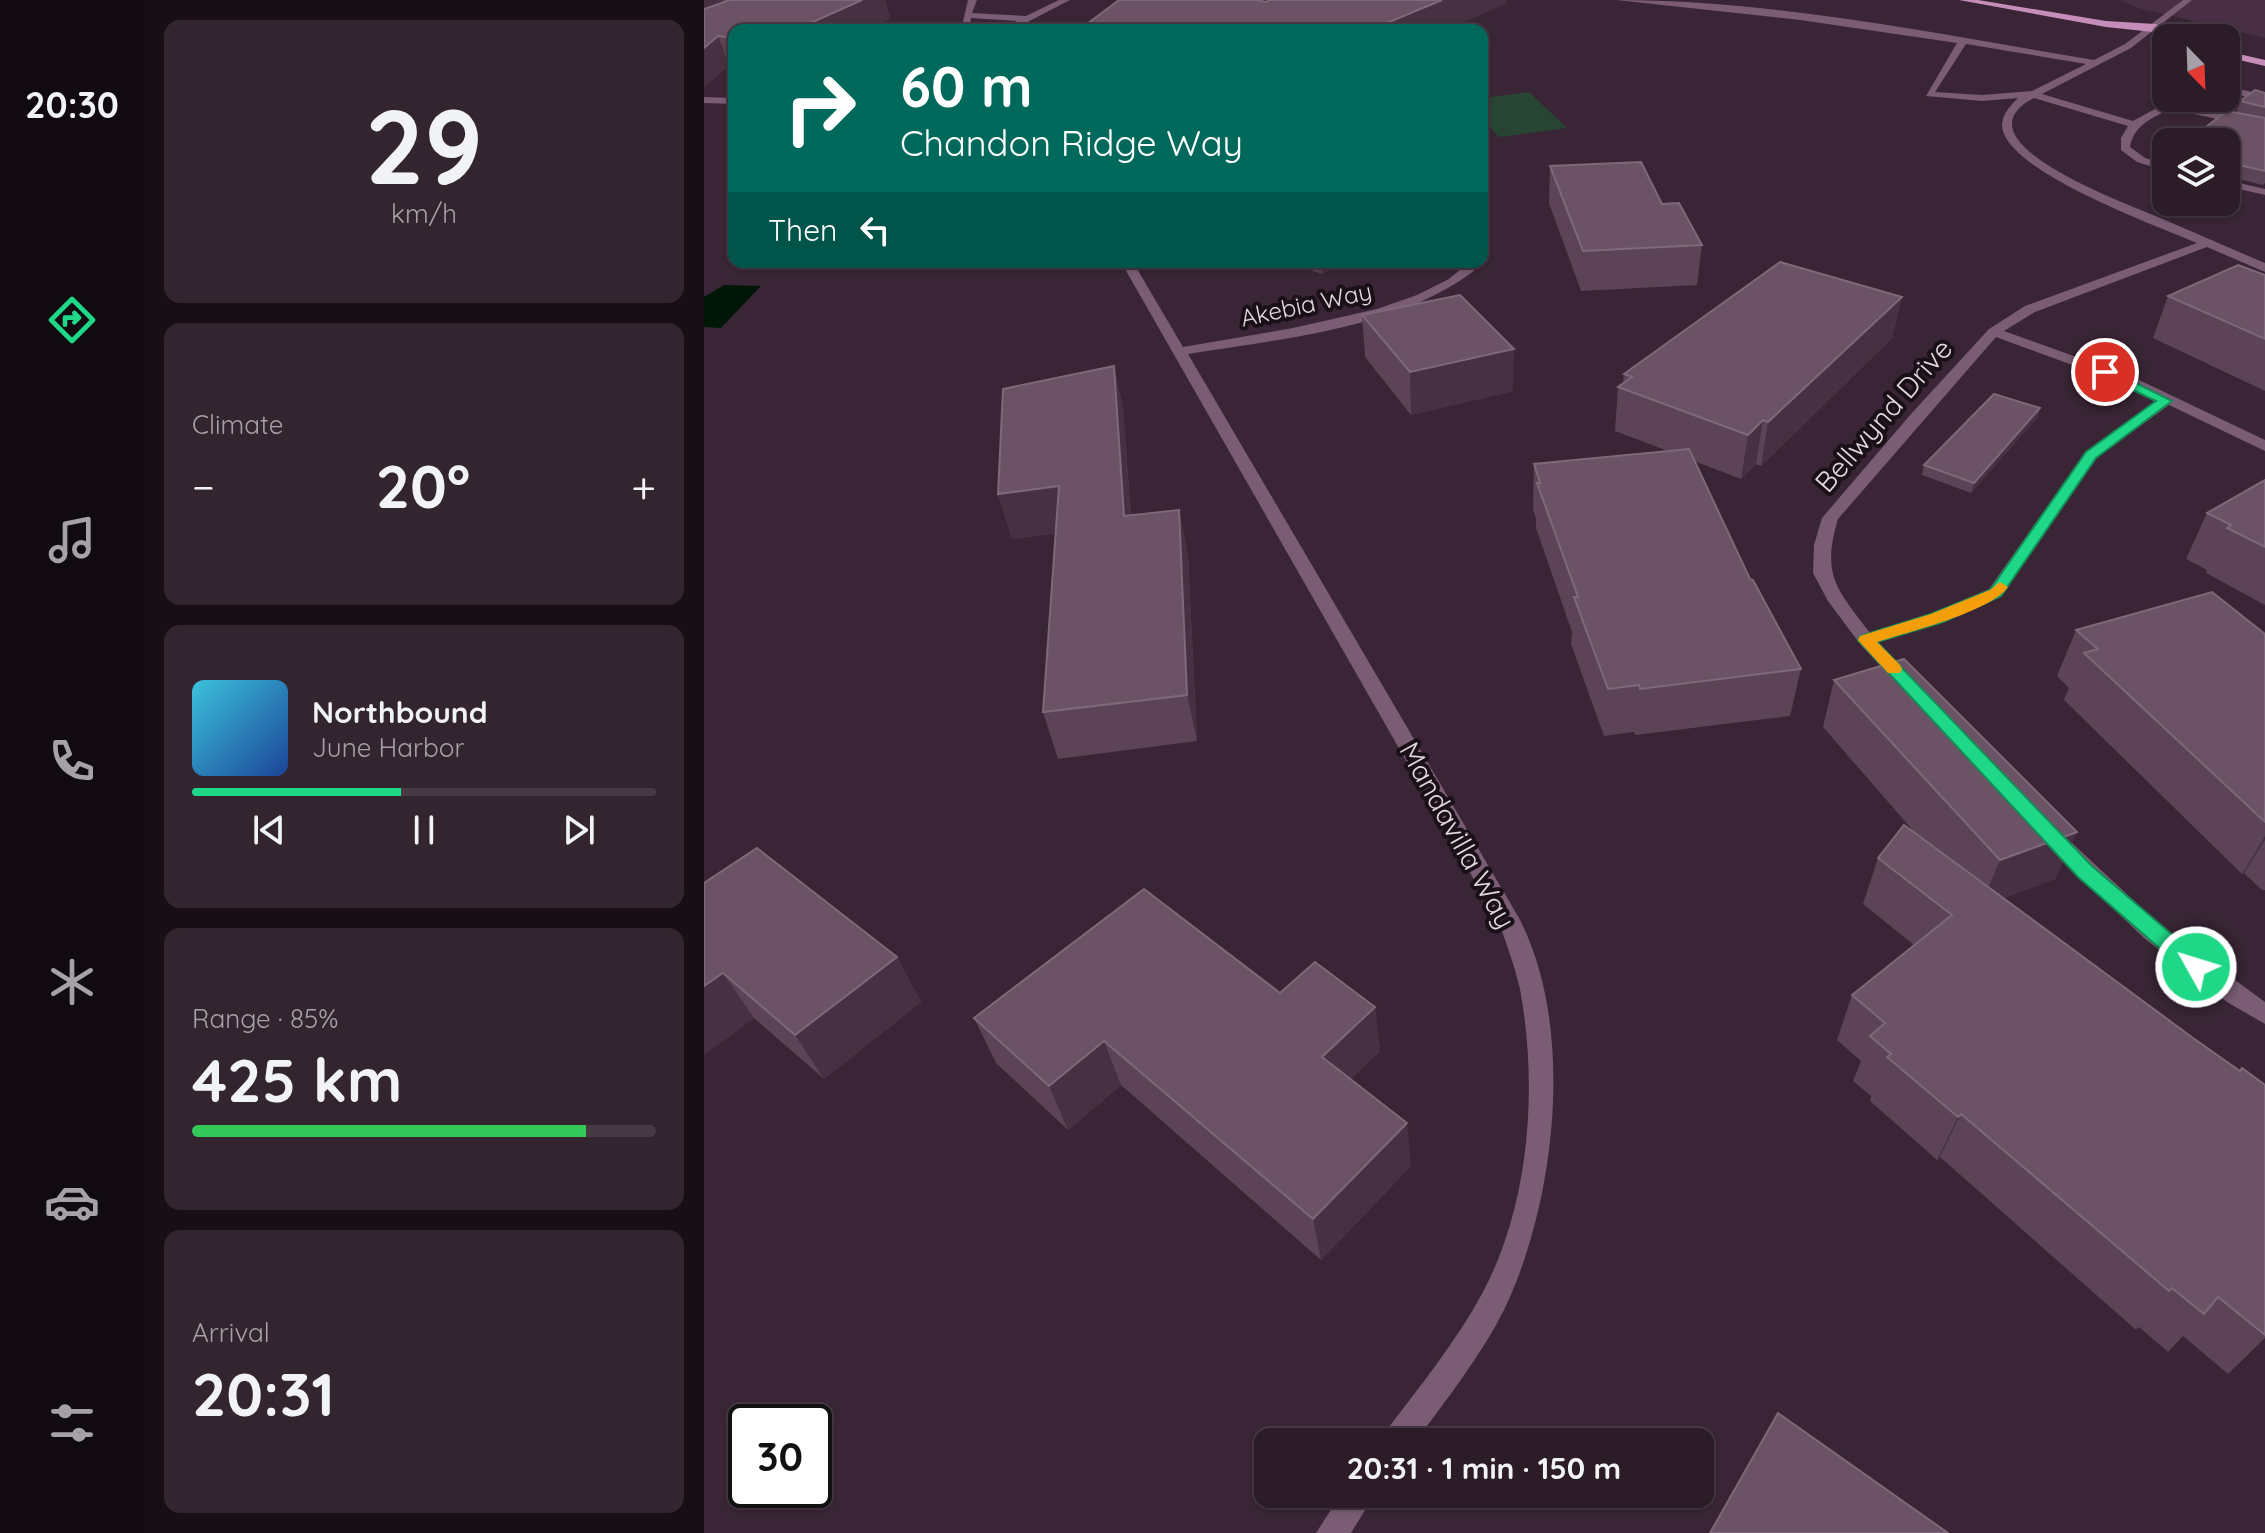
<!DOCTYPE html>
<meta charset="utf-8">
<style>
body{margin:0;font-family:Quicksand,sans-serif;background:#332530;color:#f1f3f6;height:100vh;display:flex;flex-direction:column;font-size:30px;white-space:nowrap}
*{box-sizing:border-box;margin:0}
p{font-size:26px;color:#a6a1a8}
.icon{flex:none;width:44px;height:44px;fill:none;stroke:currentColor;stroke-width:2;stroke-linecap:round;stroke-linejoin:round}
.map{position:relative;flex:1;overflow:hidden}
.panel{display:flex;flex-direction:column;gap:20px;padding:20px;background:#180f16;width:560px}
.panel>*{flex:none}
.hud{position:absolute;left:24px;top:24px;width:760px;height:244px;border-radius:16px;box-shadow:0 2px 6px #0004,0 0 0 2px #473a45;background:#00695c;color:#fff;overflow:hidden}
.needle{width:52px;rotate:157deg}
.tools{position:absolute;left:1448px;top:24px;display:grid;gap:16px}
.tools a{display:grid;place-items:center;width:88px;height:88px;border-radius:16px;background:#2b1c28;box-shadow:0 2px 6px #0004,0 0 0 2px #473a45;font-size:40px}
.speed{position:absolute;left:24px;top:1404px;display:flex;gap:16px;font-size:40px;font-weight:700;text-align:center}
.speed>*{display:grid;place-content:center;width:104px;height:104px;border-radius:50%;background:#2b1c28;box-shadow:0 2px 6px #0004,0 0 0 2px #473a45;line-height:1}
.speed .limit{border:4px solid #111;border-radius:12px;background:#fff;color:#111}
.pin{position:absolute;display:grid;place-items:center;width:68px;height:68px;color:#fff;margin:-34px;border:4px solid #fff;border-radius:50%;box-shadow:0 2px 8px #0007}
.me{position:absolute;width:88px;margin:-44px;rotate:309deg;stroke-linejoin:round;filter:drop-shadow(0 0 6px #0008)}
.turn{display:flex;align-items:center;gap:28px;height:168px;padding:0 40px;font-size:36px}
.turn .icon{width:104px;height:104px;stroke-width:2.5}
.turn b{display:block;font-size:56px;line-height:68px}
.then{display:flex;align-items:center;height:76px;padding:0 40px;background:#0003;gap:16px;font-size:30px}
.big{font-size:60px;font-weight:700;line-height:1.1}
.panel .card{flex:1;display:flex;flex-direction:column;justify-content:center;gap:12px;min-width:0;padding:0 28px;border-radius:16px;background:#332530}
.panel .dial{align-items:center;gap:0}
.dial b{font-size:104px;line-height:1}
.song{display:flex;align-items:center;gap:24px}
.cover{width:96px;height:96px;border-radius:12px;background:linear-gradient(135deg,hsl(190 70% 55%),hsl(220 70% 35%))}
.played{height:8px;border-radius:4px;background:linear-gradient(90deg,#1fd887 45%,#473a45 45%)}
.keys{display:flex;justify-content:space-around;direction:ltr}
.heat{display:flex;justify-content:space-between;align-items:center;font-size:44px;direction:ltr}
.charge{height:12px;border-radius:6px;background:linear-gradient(90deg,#34c759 85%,#473a45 0)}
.trip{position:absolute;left:550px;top:1428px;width:460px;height:80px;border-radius:16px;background:#2b1c28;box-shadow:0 2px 6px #0004,0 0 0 2px #473a45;font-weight:700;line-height:80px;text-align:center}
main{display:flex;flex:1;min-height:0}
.menu{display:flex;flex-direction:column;width:144px;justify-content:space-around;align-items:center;background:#110b10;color:#a6a1a8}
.menu .icon{width:56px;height:56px}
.menu .active{color:#1fd887}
.menu b{font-size:36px;color:#f1f3f6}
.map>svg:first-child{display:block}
</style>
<main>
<nav class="menu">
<b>20:30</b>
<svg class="icon active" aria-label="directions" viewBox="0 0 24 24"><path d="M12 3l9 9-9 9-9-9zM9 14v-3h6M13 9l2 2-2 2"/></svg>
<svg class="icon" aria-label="music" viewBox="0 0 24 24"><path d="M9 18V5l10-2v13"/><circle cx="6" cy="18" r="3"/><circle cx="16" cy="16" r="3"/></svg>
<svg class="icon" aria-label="phone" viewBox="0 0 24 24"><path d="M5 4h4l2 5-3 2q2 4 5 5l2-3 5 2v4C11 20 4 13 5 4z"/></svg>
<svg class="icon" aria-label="climate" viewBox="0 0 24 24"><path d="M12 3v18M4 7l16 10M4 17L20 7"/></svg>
<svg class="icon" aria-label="car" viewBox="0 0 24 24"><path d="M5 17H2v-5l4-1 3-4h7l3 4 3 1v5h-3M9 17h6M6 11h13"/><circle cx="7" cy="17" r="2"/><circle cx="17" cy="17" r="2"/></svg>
<svg class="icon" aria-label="filters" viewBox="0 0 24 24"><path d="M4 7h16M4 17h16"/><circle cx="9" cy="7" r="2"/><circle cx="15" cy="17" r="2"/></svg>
</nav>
<section class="panel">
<div class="card dial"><b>29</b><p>km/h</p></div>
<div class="card"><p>Climate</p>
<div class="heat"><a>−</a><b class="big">20°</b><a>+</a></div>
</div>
<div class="card">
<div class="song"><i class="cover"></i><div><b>Northbound</b><p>June Harbor</p></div></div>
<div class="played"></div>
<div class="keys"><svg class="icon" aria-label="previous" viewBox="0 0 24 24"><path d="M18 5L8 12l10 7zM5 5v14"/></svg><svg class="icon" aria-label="pause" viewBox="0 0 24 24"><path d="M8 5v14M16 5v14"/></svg><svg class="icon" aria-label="next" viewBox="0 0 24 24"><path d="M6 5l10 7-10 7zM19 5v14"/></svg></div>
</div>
<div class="card"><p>Range · 85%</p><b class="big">425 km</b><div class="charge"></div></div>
<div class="card"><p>Arrival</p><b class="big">20:31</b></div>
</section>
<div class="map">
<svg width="1561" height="1533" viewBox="0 0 1561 1533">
<rect width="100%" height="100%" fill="#392535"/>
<polygon fill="#482f43" points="1416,0 1561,0 1561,38 1434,8"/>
<polygon fill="#284433" points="825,92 863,128 795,137 778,119 778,98"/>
<polygon fill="#001607" points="20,285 57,286 17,328 0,327 0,297"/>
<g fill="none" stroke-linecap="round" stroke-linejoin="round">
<g fill="#7a5d74" fill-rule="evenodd">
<polygon points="264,0 273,0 268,13 322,16 355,0 366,0 308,30 297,30 313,21 267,18 265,30 257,30"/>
<path d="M912 0C1070 0 1234 34 1390 60L1421 44 1479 0H1488L1427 48 1338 94 1429 121 1471 98H1483L1475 104 1561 123V129L1466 109C1448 118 1430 125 1426 147L1441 158 1462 164V171L1433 162 1417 150V138L1424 126 1330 98C1246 141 1427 205 1454 217 1490 232 1525 248 1561 263V272L1503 247 1331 312 1300 331 1433 379 1561 440V451L1465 405 1392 458 1297 597 1239 622 1174 642 1212 683 1203 689 1196 687 1156 644 1124 601 1109 573 1110 545 1118 518 1207 414 1285 329 1321 306 1493 243C1454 226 1297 170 1298 124 1299 113 1307 105 1314 98L1278 101 1222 96 1253 43 1096 20ZM1262 44 1382 64 1328 91 1278 95 1231 92ZM1292 337 1423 385 1454 400 1382 452 1285 589 1227 614 1166 633C1133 589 1117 576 1134 519Z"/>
<polygon points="1522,86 1561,95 1561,101 1522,92"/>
<polygon points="0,97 30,98 30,104 0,103"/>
<polygon points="1522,180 1561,189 1561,195 1522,186"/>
<polygon points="778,239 782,240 784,247 778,251"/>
<path d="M778 260 779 262 777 265C701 329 579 338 484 354L815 918C872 1027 852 1202 800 1310 776 1357 743 1399 711 1442H678L682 1431C716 1386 752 1342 779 1292 826 1203 834 1087 816 989 811 967 803 946 796 925L417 262H429L479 347 589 328 673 309 713 295 745 279 765 262Z"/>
<polygon points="1346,827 1353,829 1456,925 1561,1002 1561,1024 1523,1002 1440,938 1339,841 1335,835 1339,829"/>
<polygon points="637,1494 671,1494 647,1533 612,1533"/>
</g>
<g fill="#c68dbb" fill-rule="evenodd">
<polygon points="1255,0 1274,0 1402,21 1451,24 1506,38 1402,27"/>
<polygon points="1522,51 1561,60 1561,66 1522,57"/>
</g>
</g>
<g fill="#5c4356">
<polygon points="0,0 181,0 186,19 30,30 30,67 25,66"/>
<polygon points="1561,93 1561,183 1559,185 1522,176 1522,142 1536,101"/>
<polygon points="846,166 958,204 998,245 993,285 877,291 845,203"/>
<polygon points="582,262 641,262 618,274"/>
<polygon points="1561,275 1561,391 1449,338 1464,296"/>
<polygon points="1198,297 1188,338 1057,466 1052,464 1037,479 990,461 1046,579 1097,669 1086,716 931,735 930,732 900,736 867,644 868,632 832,528 832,519 829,509 830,464 964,451 911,431 914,387 919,383 920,374"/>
<polygon points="658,315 809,391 707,415 661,357"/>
<polygon points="410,366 419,409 427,515 475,510 484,555 493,741 354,759 339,712 352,533 308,539 294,494"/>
<polygon points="1336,408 1333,418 1267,493 1218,475 1220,465"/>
<polygon points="1561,480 1561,605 1502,573 1503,570 1482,559 1503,513"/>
<polygon points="1372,630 1561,634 1561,890 1558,890 1540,873 1538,874 1360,700 1365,688 1353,676"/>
<polygon points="1130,680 1373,832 1351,879 1300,898 1489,1038 1536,1071 1561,1085 1561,1338 1524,1374 1479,1336 1464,1352 1435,1327 1432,1330 1236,1157 1233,1160 1166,1101 1167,1096 1149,1081 1157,1061 1133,1040 1148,995 1210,945 1159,904 1174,858 1212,834 1119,727"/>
<polygon points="0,883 193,957 217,1002 120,1079 50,1018 0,1055"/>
<polygon points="576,993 671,1007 676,1051 647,1079 707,1166 617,1260 417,1085 364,1130 292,1063 270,1018"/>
</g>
<g fill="#483043">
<polygon points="0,0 18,0 25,19 0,30"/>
<polygon points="158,0 181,0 186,19 164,30 91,30"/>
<polygon points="738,0 803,0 803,3 742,30 666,30"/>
<polygon points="14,36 25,66 0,88 0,48"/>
<polygon points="617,262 641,262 618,274"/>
<polygon points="1198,297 1188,338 1057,466 1064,422"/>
<polygon points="810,349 809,391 707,415 706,372"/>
<polygon points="410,366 419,409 430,561 420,516"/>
<polygon points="1336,408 1333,418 1267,493 1270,483"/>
<polygon points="1059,420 1052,464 1037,479 1044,435"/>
<polygon points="355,486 367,531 308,539 294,494"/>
<polygon points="475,510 484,555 493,741 483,695"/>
<polygon points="1373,832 1351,879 1276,907 1296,860"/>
<polygon points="1561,836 1561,840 1540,873 1538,874"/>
<polygon points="193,957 217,1002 120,1079 91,1035"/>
<polygon points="19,973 50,1018 0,1055 0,986"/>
<polygon points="671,1007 676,1051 625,1101 618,1057"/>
<polygon points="400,1041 417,1085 364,1130 345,1086"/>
<polygon points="1257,1114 1236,1157 1233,1160 1254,1117"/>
<polygon points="703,1123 707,1166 617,1260 609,1219"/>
</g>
<g fill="#6b5365" stroke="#7e6879" stroke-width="2">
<polygon points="26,0 158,0 91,30 30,30 30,38 14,36 0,48 0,9"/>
<polygon points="415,0 552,0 563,2 564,0 738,0 666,30 375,30"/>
<polygon points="1551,90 1561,93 1561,107 1536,101"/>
<polygon points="1523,111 1561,118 1561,171 1522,162 1522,142 1482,142"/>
<polygon points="937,162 958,204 975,203 998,245 879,251 846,166"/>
<polygon points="1076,262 1198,297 1064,422 1059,420 1044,435 914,387 928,377 920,374"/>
<polygon points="1534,265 1561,275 1561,339 1464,296"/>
<polygon points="756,295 810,349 706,372 658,315"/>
<polygon points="410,366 420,516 475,510 483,695 339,712 355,486 294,494 299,389"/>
<polygon points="1290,394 1336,408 1270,483 1220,465"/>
<polygon points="985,449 1046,579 1049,580 1097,669 936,689 935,685 904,689 870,597 874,597 833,483 836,483 830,464"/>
<polygon points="1561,480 1561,547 1523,528 1527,525 1503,513"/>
<polygon points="1508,592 1561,634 1561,822 1380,653 1394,649 1372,630"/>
<polygon points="1200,659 1373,832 1296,860 1130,680"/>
<polygon points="1200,825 1489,1038 1536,1071 1538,1068 1561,1085 1561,1335 1514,1297 1500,1314 1468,1288 1465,1291 1257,1114 1254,1117 1183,1057 1187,1054 1166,1036 1181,1023 1148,995 1248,915 1174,858"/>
<polygon points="53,848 193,957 91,1035 19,973 0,986 0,883"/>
<polygon points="440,889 576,993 611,962 671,1007 618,1057 703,1123 609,1219 400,1041 345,1086 270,1018"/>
<polygon points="1074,1413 1244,1533 1006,1533"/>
</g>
<polygon fill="#1fd887" stroke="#148c58" stroke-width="2" points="1397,370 1406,370 1468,401 1392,458 1297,596 1239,622 1173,642 1388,866 1499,961 1502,967 1499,973 1492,975 1484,973 1374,877 1154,640 1156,636 1227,614 1286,590 1382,452 1452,401 1397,375"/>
<path fill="#f59e0b" d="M1296 582 1304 587C1286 612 1204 632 1173 642L1196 665 1198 669 1196 673H1184L1154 640 1156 636 1227 614 1286 590Z"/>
<g text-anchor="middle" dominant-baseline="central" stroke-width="8" stroke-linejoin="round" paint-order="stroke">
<g font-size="24" fill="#e5d7e1" stroke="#1a1118">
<text transform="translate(602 304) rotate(-12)">Akebia Way</text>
</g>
<g font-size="28" fill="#e5d7e1" stroke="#1a1118">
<text transform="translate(1179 415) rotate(-49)">Bellwynd Drive</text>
<text transform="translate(754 835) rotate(61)">Mandavilla Way</text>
</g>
</g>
</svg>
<div class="tools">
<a><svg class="needle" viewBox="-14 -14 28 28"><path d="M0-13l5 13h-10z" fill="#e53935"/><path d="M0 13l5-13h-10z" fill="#a6a1a8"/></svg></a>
<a><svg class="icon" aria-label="layers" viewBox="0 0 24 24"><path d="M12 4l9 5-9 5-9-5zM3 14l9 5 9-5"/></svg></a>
</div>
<div class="speed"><div class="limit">30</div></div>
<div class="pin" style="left:1401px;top:372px;background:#d93025"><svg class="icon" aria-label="arrive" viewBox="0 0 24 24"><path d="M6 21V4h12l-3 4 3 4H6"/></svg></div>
<svg class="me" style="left:1492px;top:967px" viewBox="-20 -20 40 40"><circle r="17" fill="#1fd887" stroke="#fff" stroke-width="3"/><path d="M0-11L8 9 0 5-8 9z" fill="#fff"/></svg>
<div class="trip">20:31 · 1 min · 150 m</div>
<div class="hud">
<div class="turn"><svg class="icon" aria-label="right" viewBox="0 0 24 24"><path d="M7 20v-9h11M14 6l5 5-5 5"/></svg><div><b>60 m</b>Chandon Ridge Way</div></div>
<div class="then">Then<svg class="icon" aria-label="left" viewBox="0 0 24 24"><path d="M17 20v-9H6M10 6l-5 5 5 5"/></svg></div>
</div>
</div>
</main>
